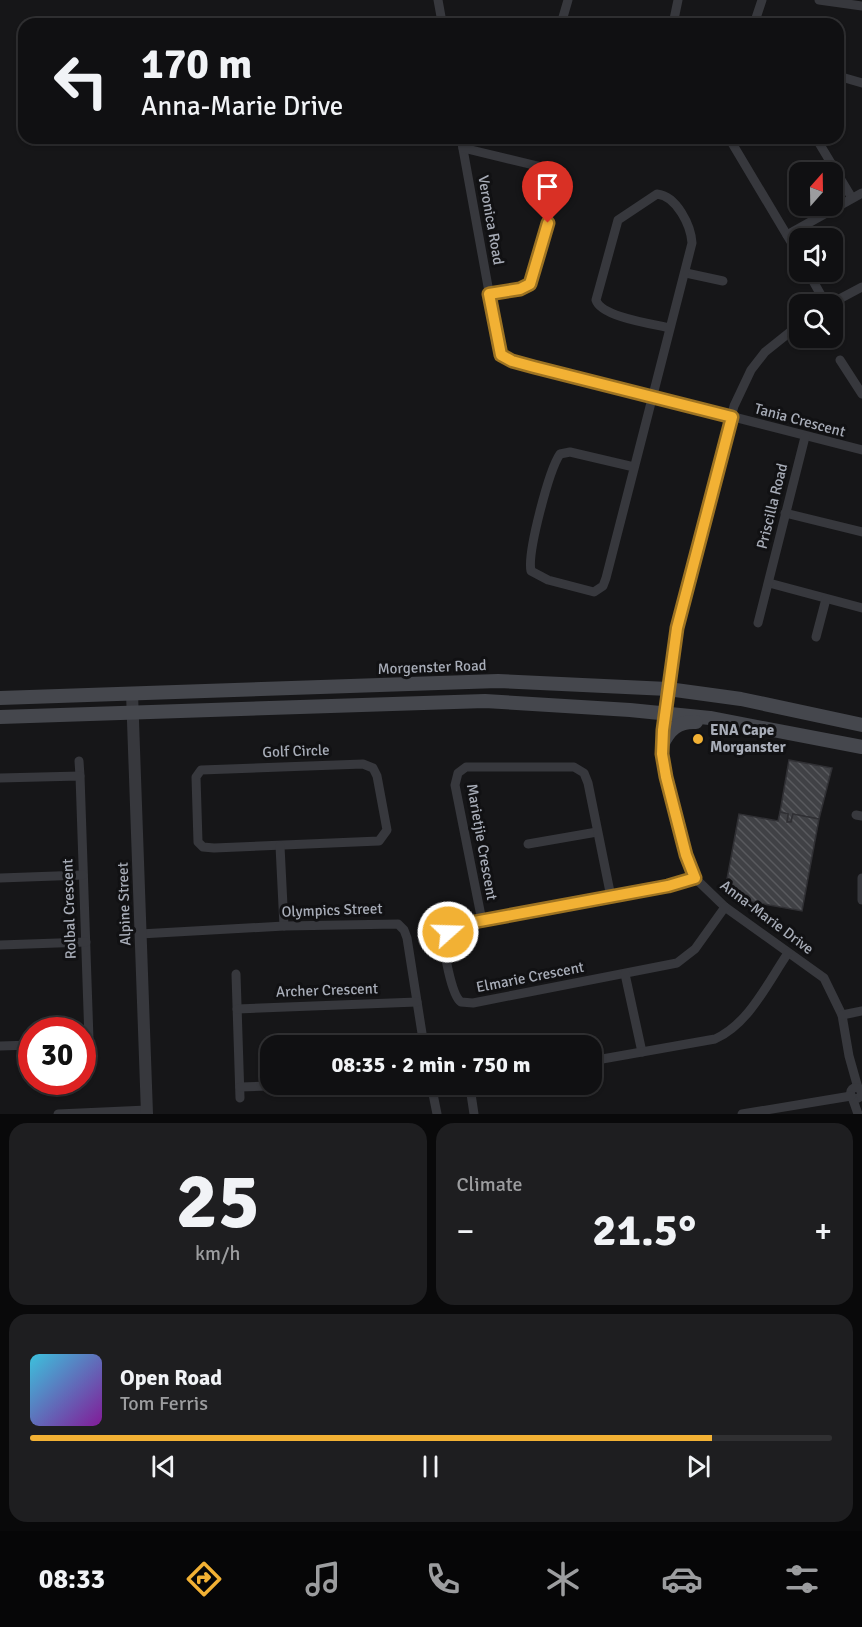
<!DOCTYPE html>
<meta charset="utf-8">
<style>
body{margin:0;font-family:Signika,sans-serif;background:#1e1e20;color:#f1f3f6;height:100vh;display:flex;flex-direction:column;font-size:22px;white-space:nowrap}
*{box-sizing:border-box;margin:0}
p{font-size:20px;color:#9c9d9f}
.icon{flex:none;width:33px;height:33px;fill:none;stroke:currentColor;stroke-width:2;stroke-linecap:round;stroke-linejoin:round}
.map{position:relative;height:1114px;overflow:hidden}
.side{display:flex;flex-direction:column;gap:9px;padding:9px;background:#09090a;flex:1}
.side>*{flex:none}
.banner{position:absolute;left:18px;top:18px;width:826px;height:126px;border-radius:18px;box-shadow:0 2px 4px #0004,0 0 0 2px #303032;background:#101012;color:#f1f3f6;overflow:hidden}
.needle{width:39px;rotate:20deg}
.controls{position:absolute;left:789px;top:162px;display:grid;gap:12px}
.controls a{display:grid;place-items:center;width:54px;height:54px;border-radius:12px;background:#101012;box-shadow:0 2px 4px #0004,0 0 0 2px #303032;font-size:30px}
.speed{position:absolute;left:18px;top:1017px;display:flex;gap:12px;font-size:30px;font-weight:700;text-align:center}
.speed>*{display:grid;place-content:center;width:78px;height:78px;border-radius:50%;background:#101012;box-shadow:0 2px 4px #0004,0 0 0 2px #303032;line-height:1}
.speed .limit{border:9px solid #d22;background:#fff;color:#111}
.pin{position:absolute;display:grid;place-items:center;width:51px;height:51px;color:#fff;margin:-62px -26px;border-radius:50% 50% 50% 0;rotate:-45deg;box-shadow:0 0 6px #0007}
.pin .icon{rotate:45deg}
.me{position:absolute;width:66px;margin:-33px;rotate:70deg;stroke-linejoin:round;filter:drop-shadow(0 0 4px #0008)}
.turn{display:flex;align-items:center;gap:21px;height:126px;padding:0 24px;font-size:27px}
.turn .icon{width:78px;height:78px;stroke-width:2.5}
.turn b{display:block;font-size:42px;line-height:51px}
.big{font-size:45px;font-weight:700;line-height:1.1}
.side .widget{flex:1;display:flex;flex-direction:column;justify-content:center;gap:9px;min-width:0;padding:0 21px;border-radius:18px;background:#1e1e20}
.side .dial{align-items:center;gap:0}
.dial b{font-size:78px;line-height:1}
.song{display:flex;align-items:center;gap:18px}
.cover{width:72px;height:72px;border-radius:9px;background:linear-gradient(135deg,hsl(190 70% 55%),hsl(290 70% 35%))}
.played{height:6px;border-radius:3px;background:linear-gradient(90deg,#f2b134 85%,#303032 85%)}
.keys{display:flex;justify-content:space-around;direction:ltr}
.heat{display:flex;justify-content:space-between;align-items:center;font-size:33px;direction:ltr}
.side .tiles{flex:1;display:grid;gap:9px;grid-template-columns:1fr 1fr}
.widget:last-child{grid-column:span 2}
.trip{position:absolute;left:260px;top:1035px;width:342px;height:60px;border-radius:18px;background:#101012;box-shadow:0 2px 4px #0004,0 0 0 2px #303032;font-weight:700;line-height:60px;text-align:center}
.tabs{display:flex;height:96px;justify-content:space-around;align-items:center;background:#060607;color:#9c9d9f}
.tabs .icon{width:42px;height:42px}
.tabs .on{color:#f2b134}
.tabs b{font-size:27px;color:#f1f3f6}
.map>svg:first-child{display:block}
</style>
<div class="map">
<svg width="862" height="1114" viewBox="0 0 862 1114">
<defs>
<pattern id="building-back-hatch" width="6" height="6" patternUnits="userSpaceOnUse" patternTransform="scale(1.5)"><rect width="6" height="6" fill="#404145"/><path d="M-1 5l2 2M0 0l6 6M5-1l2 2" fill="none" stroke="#595a5e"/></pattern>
</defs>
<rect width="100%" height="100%" fill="#161618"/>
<g fill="url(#building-back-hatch)" stroke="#303034" stroke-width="1.5">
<polygon points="789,760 832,768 819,819 793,814 791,822 787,822 788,814 780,812"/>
<polygon points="780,812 788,814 787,822 791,822 793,814 819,819 802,911 747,901 748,896 744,894 725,890 739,814 778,821"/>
</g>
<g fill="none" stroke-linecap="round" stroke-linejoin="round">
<g stroke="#37383d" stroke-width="9">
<polyline points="438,0 442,22 457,24"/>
<polyline points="819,0 862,6"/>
<polyline points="429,24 442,22"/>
<polyline points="561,24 568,0"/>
<polyline points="673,24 678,0"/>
<polyline points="754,24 762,0"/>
<polyline points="838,76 862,83"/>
<polyline points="461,138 499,347 505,358 862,450"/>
<polyline points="729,138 800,257"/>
<polyline points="816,138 852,198"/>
<polyline points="463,148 546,168 552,171 558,180 530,284 520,289 489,294"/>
<polyline points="787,235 862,193"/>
<polyline points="808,272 826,304"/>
<polyline points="686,273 723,281"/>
<polyline points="830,304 862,287"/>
<polyline points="800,324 765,352 751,370 734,406 677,628 664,714 662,754 686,855 695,878 725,907 824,978 842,1015 849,1056 858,1088"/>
<polyline points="840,360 862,394"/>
<path d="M634 467 570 452 560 454C549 470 527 553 531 571L548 580 594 592 603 586 606 578 692 243C691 226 677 196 657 194L618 220 596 300C601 317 653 324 670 328"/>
<polyline points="785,513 862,532"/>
<polyline points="769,583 862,608"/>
<polyline points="758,623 805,437"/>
<polyline points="816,637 826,599"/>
<polyline points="79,761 80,776"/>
<polygon points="363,764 373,768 377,776 387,830 379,841 214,848 203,847 198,842 196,777 201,770"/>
<polyline points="0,778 80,776 90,1069"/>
<polyline points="856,815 862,816"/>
<polyline points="528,844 597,832"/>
<polyline points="280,846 284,926"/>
<polyline points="0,878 83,875"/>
<path d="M695 878 668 886 455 926C450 929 447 932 445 937 442 948 452 996 461 1002L473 1003 677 963 695 949 725 907"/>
<polyline points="862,878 862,900"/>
<polyline points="482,921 455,785 458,773 466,767 574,767 584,773 588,783 611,897"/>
<polyline points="140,934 284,926 398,924 404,930 407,938 424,1046"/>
<polyline points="0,945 86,942"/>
<polyline points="236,974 240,1098"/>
<polyline points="625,974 642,1052"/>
<polyline points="237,1009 417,1002"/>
<polyline points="842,1015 862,1011"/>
<polyline points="0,1046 32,1045"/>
<path d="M591 1061 715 1039C749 1024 768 982 788 953"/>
<polyline points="431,1084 437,1114"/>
<polyline points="240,1087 322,1084"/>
<circle cx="856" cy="1093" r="5.5"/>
<polyline points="852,1097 858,1114"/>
<polyline points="58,1114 147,1110"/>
<polyline points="474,1114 471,1094 475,1084"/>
<polyline points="742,1114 851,1096"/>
</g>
<polyline stroke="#37383d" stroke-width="12" points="132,693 147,1114"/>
<g stroke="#45474d" stroke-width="14">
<polyline points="0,698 498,681 668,689 741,699 862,725"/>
<polyline points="0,717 485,701 630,710 710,718 862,747"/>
<path d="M662 745C669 730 678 721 696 722"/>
</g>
</g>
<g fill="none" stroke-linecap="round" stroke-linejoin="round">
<g stroke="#9d7322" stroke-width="15">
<polyline id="route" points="448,932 458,925 668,886 695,878 686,855 666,777 662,754 663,730 677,628 732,417 534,367 512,361 501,355 489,294 520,289 530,284 548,223"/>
</g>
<use href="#route" stroke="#f2b134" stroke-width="10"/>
</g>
<circle fill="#f2b134" stroke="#111113" stroke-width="2" cx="698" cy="739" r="6"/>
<g text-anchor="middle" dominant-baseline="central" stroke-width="6" stroke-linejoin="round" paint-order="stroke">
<g font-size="15" fill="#a8adb8" stroke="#111113">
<text transform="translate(491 220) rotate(80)">Veronica Road</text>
<text transform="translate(800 420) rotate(15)">Tania Crescent</text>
<text transform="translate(772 506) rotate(-76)">Priscilla Road</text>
<text transform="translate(432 667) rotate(-2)">Morgenster Road</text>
<text transform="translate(296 751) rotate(-2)">Golf Circle</text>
<text transform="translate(482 842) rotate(80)">Marietjie Crescent</text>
<text transform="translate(124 904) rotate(-92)">Alpine Street</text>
<text transform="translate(69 909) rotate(-92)">Rolbal Crescent</text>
<text transform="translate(332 910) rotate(-2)">Olympics Street</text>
<text transform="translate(767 917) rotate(37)">Anna-Marie Drive</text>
<text transform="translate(530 977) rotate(-11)">Elmarie Crescent</text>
<text transform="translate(327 990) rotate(-2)">Archer Crescent</text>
</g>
<g font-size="15" font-weight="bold" fill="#a8adb8" stroke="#111113" text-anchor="start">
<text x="710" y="730">ENA Cape<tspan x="710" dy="17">Morganster</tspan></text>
</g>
</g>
</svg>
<div class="controls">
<a><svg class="needle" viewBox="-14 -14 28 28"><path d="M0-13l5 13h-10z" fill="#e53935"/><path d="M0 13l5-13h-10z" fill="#9c9d9f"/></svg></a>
<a><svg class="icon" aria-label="sound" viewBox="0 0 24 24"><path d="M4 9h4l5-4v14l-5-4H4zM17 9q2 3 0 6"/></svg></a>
<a><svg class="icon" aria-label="search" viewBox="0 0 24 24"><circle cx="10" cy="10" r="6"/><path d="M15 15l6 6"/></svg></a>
</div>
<div class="speed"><div class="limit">30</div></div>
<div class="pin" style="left:548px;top:223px;background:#d93025"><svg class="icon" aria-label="arrive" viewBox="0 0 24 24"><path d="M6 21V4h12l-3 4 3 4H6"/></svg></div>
<svg class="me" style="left:448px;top:932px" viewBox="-20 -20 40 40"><circle r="17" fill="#f2b134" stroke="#fff" stroke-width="3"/><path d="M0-11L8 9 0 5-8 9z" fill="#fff"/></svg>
<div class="trip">08:35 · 2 min · 750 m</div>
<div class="banner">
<div class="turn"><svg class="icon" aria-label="left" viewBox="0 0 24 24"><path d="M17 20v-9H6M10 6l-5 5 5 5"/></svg><div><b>170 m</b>Anna-Marie Drive</div></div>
</div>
</div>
<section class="side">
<div class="tiles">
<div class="widget dial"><b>25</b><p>km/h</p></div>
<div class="widget"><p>Climate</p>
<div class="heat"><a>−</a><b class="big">21.5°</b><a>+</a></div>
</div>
<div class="widget">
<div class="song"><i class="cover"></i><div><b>Open Road</b><p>Tom Ferris</p></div></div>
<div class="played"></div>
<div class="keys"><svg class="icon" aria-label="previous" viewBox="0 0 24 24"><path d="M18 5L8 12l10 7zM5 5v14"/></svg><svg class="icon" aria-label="pause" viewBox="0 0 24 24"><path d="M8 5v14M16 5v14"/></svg><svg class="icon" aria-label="next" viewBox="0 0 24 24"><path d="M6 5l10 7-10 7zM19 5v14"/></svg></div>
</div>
</div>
</section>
<nav class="tabs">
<b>08:33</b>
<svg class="icon on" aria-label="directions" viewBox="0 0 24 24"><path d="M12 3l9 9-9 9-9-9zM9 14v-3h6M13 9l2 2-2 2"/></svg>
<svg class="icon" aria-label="music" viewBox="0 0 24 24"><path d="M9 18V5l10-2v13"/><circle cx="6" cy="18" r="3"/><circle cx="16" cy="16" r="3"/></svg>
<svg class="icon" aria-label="phone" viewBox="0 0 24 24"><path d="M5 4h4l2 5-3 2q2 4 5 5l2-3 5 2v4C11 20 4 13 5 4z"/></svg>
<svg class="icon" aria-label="climate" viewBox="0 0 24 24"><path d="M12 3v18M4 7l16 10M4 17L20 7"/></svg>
<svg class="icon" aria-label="car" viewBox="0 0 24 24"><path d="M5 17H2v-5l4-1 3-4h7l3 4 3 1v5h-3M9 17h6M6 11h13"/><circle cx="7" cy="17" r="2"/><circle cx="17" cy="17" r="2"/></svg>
<svg class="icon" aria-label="filters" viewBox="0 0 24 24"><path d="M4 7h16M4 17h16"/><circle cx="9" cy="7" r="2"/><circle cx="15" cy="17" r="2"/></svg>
</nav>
